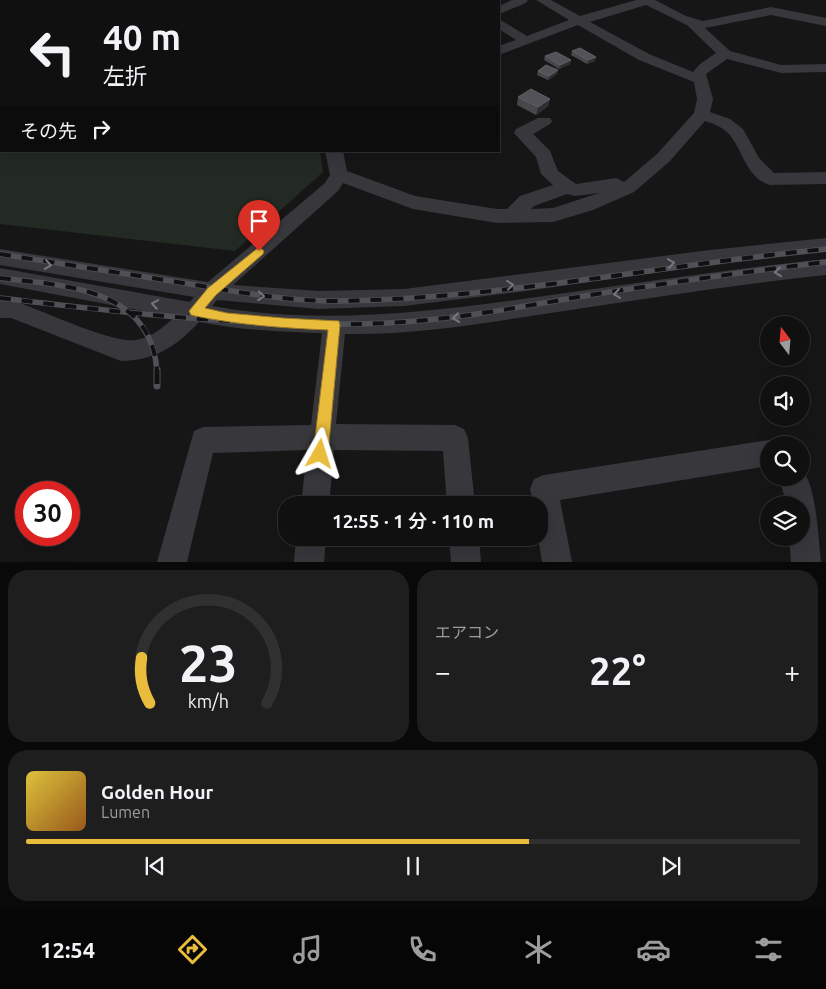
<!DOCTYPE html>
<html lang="ja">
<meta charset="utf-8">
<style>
body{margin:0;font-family:Ubuntu,"Noto Sans JP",sans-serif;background:#1e1e1f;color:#f1f3f6;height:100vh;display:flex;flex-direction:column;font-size:19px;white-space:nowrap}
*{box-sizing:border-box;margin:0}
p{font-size:16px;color:#9c9d9f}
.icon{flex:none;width:28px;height:28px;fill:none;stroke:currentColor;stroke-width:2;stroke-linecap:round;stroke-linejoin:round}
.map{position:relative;height:562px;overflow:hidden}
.side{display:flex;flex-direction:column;gap:8px;padding:8px;background:#090909;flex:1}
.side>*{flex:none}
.banner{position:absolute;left:0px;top:0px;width:500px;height:152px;box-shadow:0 5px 20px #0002,0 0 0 1px #303031;background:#101011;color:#f1f3f6;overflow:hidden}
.needle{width:32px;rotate:344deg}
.controls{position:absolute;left:760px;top:316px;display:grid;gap:10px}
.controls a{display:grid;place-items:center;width:50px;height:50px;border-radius:50%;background:#101011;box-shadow:0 5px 20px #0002,0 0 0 1px #303031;font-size:25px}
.speed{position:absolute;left:15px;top:481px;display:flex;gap:10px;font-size:25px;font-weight:700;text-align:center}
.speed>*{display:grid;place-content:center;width:65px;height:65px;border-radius:50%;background:#101011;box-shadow:0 5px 20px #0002,0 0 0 1px #303031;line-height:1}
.speed .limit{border:8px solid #d22;background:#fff;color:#111}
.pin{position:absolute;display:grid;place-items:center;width:42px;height:42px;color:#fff;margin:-51px -21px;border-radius:50% 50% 50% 0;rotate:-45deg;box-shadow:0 0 5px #0007}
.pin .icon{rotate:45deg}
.me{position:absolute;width:55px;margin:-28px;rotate:6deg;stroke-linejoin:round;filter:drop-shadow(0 0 4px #0008)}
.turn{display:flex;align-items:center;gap:18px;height:105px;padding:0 20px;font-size:22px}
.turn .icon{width:65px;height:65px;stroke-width:2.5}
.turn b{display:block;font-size:35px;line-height:42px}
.then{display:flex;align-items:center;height:48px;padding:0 20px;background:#0003;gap:10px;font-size:19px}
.big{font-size:38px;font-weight:600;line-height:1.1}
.side .widget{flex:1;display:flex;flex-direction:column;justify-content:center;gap:8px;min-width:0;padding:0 18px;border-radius:20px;background:#1e1e1f}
.side .dial{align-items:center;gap:0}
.dial svg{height:130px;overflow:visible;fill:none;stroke:#303031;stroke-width:7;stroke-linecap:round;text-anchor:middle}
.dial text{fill:#f1f3f6;stroke:none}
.song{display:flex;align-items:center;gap:15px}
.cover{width:60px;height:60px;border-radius:8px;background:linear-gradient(135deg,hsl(50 70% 55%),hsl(30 70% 35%))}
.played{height:5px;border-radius:2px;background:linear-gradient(90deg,#eabc3b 65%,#303031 65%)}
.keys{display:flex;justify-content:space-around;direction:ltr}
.heat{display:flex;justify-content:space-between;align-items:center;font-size:28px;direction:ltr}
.side .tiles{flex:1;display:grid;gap:8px;grid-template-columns:1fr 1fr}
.widget:last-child{grid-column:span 2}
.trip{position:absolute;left:278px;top:496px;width:270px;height:50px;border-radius:20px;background:#101011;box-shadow:0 5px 20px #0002,0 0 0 1px #303031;font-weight:600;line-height:50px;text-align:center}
.tabs{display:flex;height:80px;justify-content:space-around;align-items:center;background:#060607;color:#9c9d9f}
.tabs .icon{width:35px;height:35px}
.tabs .on{color:#eabc3b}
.tabs b{font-size:22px;color:#f1f3f6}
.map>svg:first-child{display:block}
</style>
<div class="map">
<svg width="826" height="562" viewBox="0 0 826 562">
<rect width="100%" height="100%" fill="#161617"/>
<polygon fill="#222a23" points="0,0 223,0 1,1 1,151 320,151 323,172 235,251 0,224"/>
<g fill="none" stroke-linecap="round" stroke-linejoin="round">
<g fill="#37373c" fill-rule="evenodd">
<polygon points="354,0 367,0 368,1 355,1"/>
<polygon points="444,0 458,0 459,1 445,1"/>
<polygon points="512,0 528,0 526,3 499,14 499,6"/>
<path d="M536 0H551L580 16 636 0H655L686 16 703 21 771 7 826 18V26L771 15 705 28 730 51 781 65 826 64V72L781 73 727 59 706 74 713 99 710 112 730 119 743 129 759 158 774 173 826 172V184L770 185C746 178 743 150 729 134 722 127 714 124 705 121L669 162 634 192 593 210 553 222 497 223 413 209 343 183 338 191 233 285 319 291 404 289 710 250 826 238V252L710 265 519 292 404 306 319 309 217 300 212 306C323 326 435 311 544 296 638 283 732 269 826 259V275C732 285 638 300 544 314 478 324 412 335 345 334L336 424 455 425 464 429 468 438 475 505H447L443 451 334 450 329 505H301L307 450 213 453 187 562H157L194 431 203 427 311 425 322 333C280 332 240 330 199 322 177 346 154 361 121 361L11 318H0V300H12C39 309 112 344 136 340 151 338 163 327 175 317L0 284V268L190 302 194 297 0 265V249L208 282 325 183 330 175 325 151H343L347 171 415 196 497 209H507L520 196 553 185 541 174 536 157 514 133 516 129 538 118H550L552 121 550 124 533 134 550 151 558 171 576 184 616 178 624 182 657 154 694 113 697 99 694 82 639 60 578 25 499 55V46L516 40 499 29V19L527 36 569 20ZM646 5 687 25 716 53 700 64 693 72 649 54 590 22ZM599 193 553 208 531 209 534 206 567 194 575 196Z"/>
<polygon points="769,440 779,445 769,445 769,466 560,500 572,562 542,562 538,538 539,505 533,505 530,489 534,479 544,475"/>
<path d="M801 468C817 486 818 537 821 562H791L789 538H801V505H787L779 478H801Z"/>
<polygon points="296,538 326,538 324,562 294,562"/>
<polygon points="449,538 479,538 481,562 451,562"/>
</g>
<g stroke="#505157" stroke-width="5.5">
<g id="rail-far1">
<path d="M0 254C63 264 127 274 190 284 238 292 286 301 335 301 500 299 662 265 826 249"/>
<path d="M0 278C65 286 151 287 157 371"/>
<path d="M0 298C126 313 261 329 387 323 451 320 515 308 578 297 660 284 743 272 826 262"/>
</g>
</g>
<g stroke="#505157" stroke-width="7">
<polyline id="rail" points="157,370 157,386"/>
</g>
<use href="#rail-far1" stroke="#111112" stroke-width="4" stroke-dasharray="11" stroke-linecap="butt"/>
<use href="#rail" stroke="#111112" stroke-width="5" stroke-dasharray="14" stroke-linecap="butt"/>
</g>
<g fill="#47474c">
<polygon points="572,51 595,61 587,64 571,55"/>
<polygon points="545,56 571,60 570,64 559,69 544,60"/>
<polygon points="538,71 557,74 548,80 537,75"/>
<polygon points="518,97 550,99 548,106 536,115 517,105"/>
</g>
<g fill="#2f2f32">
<polygon points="596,57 595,61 587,64 588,60"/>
<polygon points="571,60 570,64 559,69 560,65"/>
<polygon points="558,70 557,74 548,80 549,76"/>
<polygon points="550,99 548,106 536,115 538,107"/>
</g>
<g fill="#525258" stroke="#5f6066">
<polygon points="236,0 269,0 270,1 237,1"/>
<polygon points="269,0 280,0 282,1 271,1"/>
<polygon points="312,0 325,0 324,1 312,1"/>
<polygon points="338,0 354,0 351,1 335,1"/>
<polygon points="580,48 596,57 588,60 572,51"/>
<polygon points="556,52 571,60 560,65 545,56"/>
<polygon points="546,65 558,70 549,76 538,71"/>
<polygon points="531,89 550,99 538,107 518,97"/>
</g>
<defs><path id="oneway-chevron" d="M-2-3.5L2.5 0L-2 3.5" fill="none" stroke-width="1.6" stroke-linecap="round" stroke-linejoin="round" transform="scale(1.25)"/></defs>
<g stroke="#757780">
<use href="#oneway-chevron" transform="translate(671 263) rotate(-8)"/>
<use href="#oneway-chevron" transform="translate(48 265) rotate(9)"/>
<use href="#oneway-chevron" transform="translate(778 272) rotate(174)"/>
<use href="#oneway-chevron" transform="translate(510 285) rotate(-7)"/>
<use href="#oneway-chevron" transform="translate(617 294) rotate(172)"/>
<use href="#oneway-chevron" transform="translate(261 296) rotate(4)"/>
<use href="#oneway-chevron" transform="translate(155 304) rotate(-170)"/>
<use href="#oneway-chevron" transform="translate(456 318) rotate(172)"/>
</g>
<path fill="#eabc3b" stroke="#987a26" d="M259 247 264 251 263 254 216 295 205 308 227 313 283 318 339 321 340 325 328 454 325 459 320 461 315 459 313 454 328 330C283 328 239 325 195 316L191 315 189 311 208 288Z"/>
</svg>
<div class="controls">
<a><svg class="needle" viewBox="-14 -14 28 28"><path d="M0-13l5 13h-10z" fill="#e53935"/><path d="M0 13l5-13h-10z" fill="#9c9d9f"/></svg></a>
<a><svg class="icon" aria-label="sound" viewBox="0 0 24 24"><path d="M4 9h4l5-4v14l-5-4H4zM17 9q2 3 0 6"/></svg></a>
<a><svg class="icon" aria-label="search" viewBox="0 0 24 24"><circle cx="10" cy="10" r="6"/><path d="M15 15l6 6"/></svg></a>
<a><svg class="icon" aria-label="layers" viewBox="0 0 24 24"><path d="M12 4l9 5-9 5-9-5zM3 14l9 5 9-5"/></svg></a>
</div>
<div class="speed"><div class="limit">30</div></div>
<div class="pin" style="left:259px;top:251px;background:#d93025"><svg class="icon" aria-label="arrive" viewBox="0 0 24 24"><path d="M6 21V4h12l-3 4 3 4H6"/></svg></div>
<svg class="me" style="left:320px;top:454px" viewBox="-20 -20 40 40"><path d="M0-17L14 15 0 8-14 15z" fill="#eabc3b" stroke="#fff" stroke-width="4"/></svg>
<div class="trip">12:55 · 1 分 · 110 m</div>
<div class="banner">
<div class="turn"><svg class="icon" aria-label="left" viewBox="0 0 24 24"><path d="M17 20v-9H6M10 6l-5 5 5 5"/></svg><div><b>40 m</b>左折</div></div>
<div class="then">その先<svg class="icon" aria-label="right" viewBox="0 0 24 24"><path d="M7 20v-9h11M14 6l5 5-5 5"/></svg></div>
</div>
</div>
<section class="side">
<div class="tiles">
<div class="widget dial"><svg viewBox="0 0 100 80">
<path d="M14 69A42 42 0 1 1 86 69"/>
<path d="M14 69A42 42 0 0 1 9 41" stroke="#eabc3b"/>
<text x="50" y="56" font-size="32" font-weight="700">23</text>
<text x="50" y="72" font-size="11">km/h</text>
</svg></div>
<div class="widget"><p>エアコン</p>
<div class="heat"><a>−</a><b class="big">22°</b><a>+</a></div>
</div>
<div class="widget">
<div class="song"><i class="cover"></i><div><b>Golden Hour</b><p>Lumen</p></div></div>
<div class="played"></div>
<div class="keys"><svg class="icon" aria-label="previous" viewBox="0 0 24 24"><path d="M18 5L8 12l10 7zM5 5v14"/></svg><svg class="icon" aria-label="pause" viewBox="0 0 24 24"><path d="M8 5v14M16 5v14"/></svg><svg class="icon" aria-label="next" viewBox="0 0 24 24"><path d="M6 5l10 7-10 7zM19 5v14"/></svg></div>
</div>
</div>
</section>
<nav class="tabs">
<b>12:54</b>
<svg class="icon on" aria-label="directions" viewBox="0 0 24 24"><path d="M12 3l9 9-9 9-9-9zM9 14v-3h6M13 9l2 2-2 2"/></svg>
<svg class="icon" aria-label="music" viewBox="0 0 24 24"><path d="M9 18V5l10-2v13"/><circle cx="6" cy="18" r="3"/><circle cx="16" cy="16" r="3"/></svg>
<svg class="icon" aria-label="phone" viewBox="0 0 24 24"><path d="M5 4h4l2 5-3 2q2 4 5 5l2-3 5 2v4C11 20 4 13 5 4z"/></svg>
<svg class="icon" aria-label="climate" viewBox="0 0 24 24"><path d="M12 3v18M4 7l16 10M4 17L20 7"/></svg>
<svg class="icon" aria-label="car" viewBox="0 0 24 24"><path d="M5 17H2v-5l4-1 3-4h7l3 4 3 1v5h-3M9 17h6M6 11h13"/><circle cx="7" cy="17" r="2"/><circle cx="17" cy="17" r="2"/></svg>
<svg class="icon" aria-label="filters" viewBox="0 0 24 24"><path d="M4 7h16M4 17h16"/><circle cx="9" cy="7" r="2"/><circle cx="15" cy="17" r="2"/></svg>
</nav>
